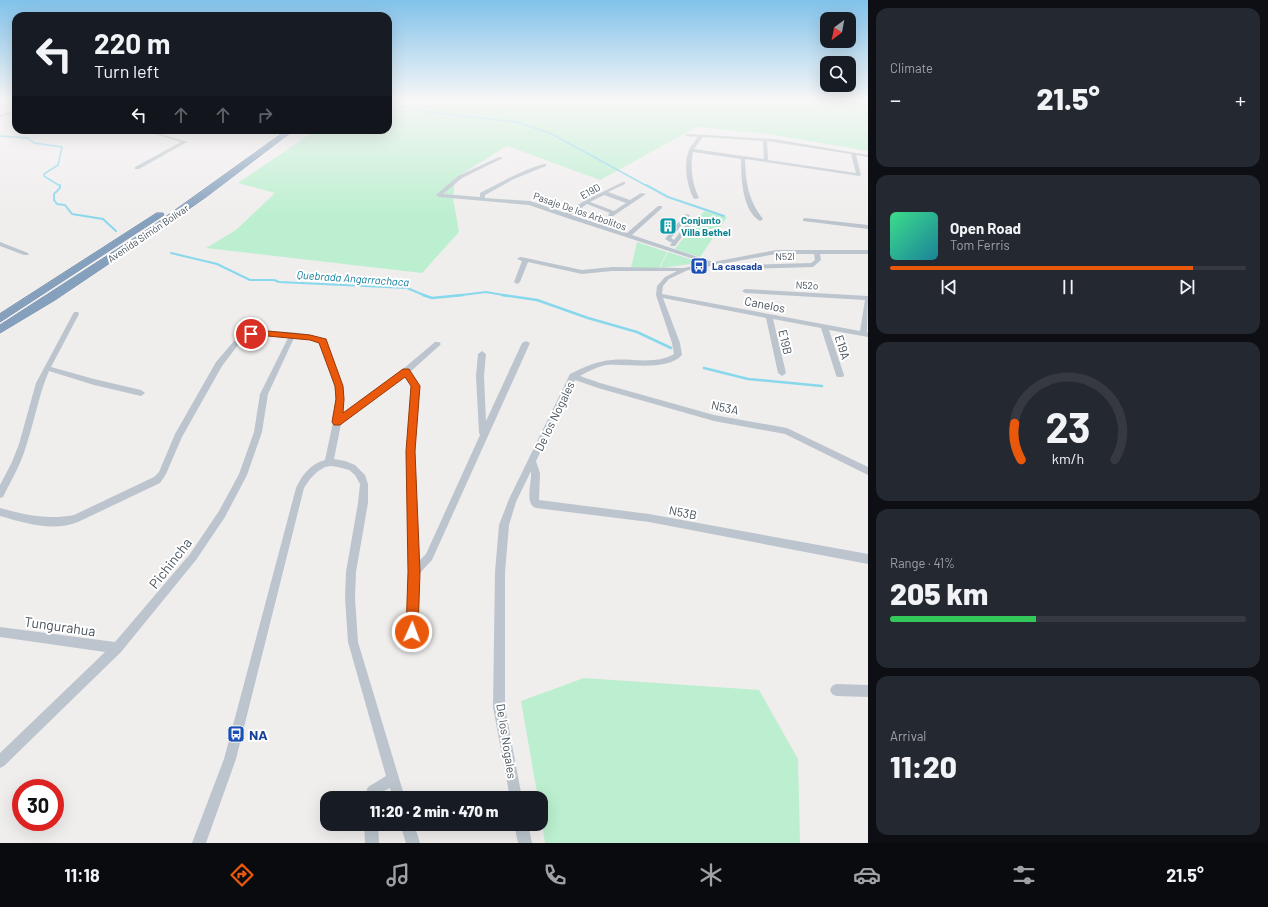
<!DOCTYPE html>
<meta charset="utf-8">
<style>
body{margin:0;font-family:Barlow,sans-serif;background:#242831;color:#f1f3f6;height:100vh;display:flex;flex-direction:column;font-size:15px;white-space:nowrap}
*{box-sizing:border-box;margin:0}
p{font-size:13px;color:#9ea1a6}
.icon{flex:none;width:22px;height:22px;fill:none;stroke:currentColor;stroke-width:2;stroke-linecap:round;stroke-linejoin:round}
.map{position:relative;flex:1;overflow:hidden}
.sheet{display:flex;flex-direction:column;gap:8px;padding:8px;background:#0d0f14;width:400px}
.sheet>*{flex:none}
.banner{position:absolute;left:12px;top:12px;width:380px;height:122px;border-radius:12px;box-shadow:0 4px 16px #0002;background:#171b24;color:#f1f3f6;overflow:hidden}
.needle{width:26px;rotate:212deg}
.tools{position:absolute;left:820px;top:12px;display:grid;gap:8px}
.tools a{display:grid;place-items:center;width:36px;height:36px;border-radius:8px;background:#171b24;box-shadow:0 4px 16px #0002;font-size:20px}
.speed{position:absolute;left:12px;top:779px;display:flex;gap:8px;font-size:20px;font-weight:700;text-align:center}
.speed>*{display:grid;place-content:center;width:52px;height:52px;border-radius:50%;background:#171b24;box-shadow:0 4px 16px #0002;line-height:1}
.speed .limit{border:6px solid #d22;background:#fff;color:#111}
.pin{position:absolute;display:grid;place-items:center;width:34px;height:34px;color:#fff;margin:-17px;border:2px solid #fff;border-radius:50%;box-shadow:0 1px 4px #0007}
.me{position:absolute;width:44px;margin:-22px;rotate:2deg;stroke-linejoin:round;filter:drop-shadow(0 0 3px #0008)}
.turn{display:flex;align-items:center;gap:14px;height:84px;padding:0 16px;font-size:18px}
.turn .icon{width:52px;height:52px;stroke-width:2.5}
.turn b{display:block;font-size:28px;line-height:34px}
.lanes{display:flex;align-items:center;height:38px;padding:0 16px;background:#0003;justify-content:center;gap:20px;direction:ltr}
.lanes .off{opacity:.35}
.big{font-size:30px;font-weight:800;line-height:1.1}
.sheet .tile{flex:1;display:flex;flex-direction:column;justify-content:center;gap:6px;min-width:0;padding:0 14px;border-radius:12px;background:#242831}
.sheet .dial{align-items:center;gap:0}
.dial svg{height:104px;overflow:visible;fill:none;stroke:#363941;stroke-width:7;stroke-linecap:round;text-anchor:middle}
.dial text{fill:#f1f3f6;stroke:none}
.song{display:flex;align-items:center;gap:12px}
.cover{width:48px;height:48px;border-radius:6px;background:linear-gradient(135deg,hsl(150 70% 55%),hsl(190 70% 35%))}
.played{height:4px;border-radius:2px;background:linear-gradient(90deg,#ea580c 85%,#363941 85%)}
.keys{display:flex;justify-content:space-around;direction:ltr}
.heat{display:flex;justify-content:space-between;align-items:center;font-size:22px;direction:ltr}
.charge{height:6px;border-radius:3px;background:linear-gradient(90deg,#34c759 41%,#363941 0)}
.trip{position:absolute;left:320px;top:791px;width:228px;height:40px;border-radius:12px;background:#171b24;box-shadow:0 4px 16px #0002;font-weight:800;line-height:40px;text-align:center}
.dock{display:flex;height:64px;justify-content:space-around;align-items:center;background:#090b0e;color:#9ea1a6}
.dock .icon{width:28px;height:28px}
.dock .current{color:#ea580c}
.dock b{font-size:18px;color:#f1f3f6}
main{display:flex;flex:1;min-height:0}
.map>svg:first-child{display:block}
</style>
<main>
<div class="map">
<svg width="868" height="843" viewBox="0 0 868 843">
<rect width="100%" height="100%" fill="#f0eded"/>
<g fill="#bbefcf">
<polygon points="388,99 868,99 868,151 768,134 697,127 600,180 507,146 455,178 453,198 459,232 422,273 206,248 236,230 275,193 238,183 316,130 388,130"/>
<polygon points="704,211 727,217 700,257 675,249"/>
<polygon points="637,242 667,252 659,268 631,268"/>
<polygon points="668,252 699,262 698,263 660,268"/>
<polygon points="584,678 759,690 798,759 800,843 545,843 541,818 541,798 538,798 521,701"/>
</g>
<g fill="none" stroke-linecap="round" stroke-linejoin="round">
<g stroke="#88d8ec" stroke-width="1.5">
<polyline points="836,99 868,106"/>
<polyline points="388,103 429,112 516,122 550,133 647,186"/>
<polyline points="0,136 28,138 34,143 62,147 58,165 44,174 44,176 60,186"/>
</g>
<g stroke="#88d8ec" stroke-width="2">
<polyline points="60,185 60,188 54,194 54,200 57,204 65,205 72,214 103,219 116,231"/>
<polyline points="646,185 668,197 724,216"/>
<polyline points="171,253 217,264 250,280 274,280 279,282 407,288 426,296"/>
<polyline points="454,296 486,292 509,296"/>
</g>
<g stroke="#88d8ec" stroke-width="2.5">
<polyline points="423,295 432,298 463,295"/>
<polyline points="502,295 537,300 588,318 637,332 671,348"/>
<polyline points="704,368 748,379 822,386"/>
</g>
<g stroke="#708ba9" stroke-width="1">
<g id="highway">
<polygon points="287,130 294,130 206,197 156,232 55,300 0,333 0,325 150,228"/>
<polygon points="157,213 163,213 164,215 0,322 0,314"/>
</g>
</g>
<g fill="#bcc5cd" fill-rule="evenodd">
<polygon points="16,109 16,111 0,118 0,115"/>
<polygon points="142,130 149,130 187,142 139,169 135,169 135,167 181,142"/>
<path d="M688 134 774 139 868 155V157L856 155 861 175 859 176 745 159C746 184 748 199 763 219L760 221C742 211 741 177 741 159L693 152C690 166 692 184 699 198L694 199C687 186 683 164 689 150 691 145 695 141 698 137L686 136V134ZM703 137 763 141 764 159 694 149ZM767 141 851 154 856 173 768 160Z"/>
<path d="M499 157 503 158 462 178 443 194 480 197V193C501 182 522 170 544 164H546V166L514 179 485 195V198L530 201 566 213 584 201 623 182H625V184L608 192 630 200 641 193 646 194 613 216H609L608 215 610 213 587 204 571 215 627 233 658 206H662V208L632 235 713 262 776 250H868V254H820L821 260 813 267 742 269 739 267 742 265 811 263 815 260 814 254H776L688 270 669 279 663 286 662 294 860 331 865 300 745 293 742 291 745 289 868 296 867 332 868 333V337L829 330 844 375 843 377H837L836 375 821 328 773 319 786 373 782 376 778 373 766 318 663 298 680 343 682 355C667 372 627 363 606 365 597 367 588 371 580 376L600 383 714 415 787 428 868 467V475L785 434 714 421 598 388 575 380 536 461 540 473 539 500 649 514 868 554V564L649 522 536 508C524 504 532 482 531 471L516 502 509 525 505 572V707L522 798H510L493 707 495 572 499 525 509 499 570 374C584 367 597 361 612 360 633 358 655 365 674 354L672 343 656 295 657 286 665 277 677 271H612L582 274 528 262 520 282 517 284 514 282 522 261 517 259 520 257 526 258 582 270 612 267 684 268 706 263 564 217 529 205 439 197 436 195 458 176ZM604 195 626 203 614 211 590 202Z"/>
<polygon points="685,214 690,215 671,238 674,240 690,219 695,220 675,246 671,246 670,245 672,243 665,239"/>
<polygon points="805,218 868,225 868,229 803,221 803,219"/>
<polygon points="0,242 28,253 29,254 28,255 24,255 0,246"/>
<path d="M74 312H78L79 314 51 367 94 379 141 390 145 393 141 396 94 385 49 371C39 394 35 419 27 443 22 462 12 479 3 497L0 498V485L12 462 19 444 36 383Z"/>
<path d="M257 331C279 332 307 330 326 341L344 392 342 414 403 369 435 342H439L441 344 439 346 410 372 419 385 415 451 419 561 426 554 480 435 479 433 476 376 478 354 482 351 486 354 484 376 486 421 522 343 526 341 530 343 432 560 419 574 417 632 416 636 412 637 408 636 407 632 409 572 407 451 411 385 405 376 341 424 334 459 345 461 355 465 365 475 368 484V503L356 572 355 598 358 642 405 798H393L390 788 376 795 375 798H363L368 787 386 776 348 642 345 598 346 572 358 503 360 484 355 475 349 470 338 467 331 466 325 467 317 472 310 479 304 488 236 759 206 843H192L224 759 296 488C302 475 310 464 325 460L333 422 336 392 321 344 310 339 294 338 268 394 262 432 247 475 225 517 196 560 121 652 4 766 0 768V753L105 652 0 637V627L115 642 190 554 219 511 239 474 254 432 260 394 288 338 257 335 248 338 238 345 222 366 182 437 166 474 160 483 78 522C53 532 25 523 0 516V508C25 515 48 520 74 515L154 477 159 472 175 434 216 362 234 341 244 334Z"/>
<polygon points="836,684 868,685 868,697 836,696 832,694 830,690 832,686"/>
<polygon points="364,824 378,824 379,843 365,843"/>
<polygon points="400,824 414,824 420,843 406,843"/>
<polygon points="514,824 528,824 532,843 518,843"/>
</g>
<use href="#highway" fill="#85a0bd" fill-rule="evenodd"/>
</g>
<linearGradient id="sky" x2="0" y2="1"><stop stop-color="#81c2ea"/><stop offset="0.46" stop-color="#f8f7f7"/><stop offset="1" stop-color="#f8f7f7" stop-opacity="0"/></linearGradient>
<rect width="868" height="217" fill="url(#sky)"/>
<polygon fill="#ea580c" stroke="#983908" points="257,330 310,335 326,339 343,386 344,399 343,413 403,369 409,369 420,386 415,451 420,572 418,632 416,636 412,638 408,636 406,632 408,572 406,451 411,386 405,377 340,425 334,425 332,422 336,399 335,386 319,343 310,340 257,335 251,336 247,334 249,332"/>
<defs>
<g id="building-square" transform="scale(0.9)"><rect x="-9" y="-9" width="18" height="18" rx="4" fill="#0f9aa8" stroke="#fff"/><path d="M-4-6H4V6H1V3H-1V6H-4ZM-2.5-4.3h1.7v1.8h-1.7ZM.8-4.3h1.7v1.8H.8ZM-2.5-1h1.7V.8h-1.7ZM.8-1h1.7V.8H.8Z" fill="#fff"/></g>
<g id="bus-square" transform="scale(0.9)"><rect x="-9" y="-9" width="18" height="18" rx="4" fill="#1a4fb4" stroke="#fff"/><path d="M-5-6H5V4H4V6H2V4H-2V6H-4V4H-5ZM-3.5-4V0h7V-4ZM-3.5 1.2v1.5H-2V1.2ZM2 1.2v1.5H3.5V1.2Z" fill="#fff"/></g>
</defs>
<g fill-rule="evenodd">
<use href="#building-square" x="668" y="226"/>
<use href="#bus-square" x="699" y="266"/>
<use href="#bus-square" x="236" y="734"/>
</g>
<g text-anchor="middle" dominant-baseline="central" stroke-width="4" stroke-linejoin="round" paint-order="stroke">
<g font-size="10" fill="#46515b" stroke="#fff">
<text transform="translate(590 191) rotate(-29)">E19D</text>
<text transform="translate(580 211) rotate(19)">Pasaje De los Arbolitos</text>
<text transform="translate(148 233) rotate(-34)">Avenida Simón Bolívar</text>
<text transform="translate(785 256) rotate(-1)">N52l</text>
<text transform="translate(807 285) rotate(3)">N52o</text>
</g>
<g font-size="10" font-weight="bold" fill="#0d838f" stroke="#fff" text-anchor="start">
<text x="681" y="220">Conjunto<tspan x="681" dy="12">Villa Bethel</tspan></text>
</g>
<g font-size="10" font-weight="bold" fill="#164399" stroke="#fff" text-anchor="start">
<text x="712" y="266">La cascada</text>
</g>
<g font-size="11" font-style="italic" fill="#0c7d9a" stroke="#fff">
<text transform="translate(353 278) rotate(4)">Quebrada Angarrachaca</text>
</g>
<g font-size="12" fill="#46515b" stroke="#fff">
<text transform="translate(765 304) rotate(11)">Canelos</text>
<text transform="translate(786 342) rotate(77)">E19B</text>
<text transform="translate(843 347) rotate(72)">E19A</text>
<text transform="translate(725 407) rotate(12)">N53A</text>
<text transform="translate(554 416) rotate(-64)">De los Nogales</text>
<text transform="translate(683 512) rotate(11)">N53B</text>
<text transform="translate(507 741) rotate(81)">De los Nogales</text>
</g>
<g font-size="14" fill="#46515b" stroke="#fff">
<text transform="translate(170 563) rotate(-52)">Pichincha</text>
<text transform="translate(60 626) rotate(8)">Tungurahua</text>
</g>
<g font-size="14" font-weight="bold" fill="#164399" stroke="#fff" text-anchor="start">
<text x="249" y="734">NA</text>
</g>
</g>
</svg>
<div class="tools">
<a><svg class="needle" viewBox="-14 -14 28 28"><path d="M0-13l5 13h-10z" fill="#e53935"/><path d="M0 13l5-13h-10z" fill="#9ea1a6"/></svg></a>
<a><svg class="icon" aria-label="search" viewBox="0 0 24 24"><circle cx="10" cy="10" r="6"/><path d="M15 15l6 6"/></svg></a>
</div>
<div class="speed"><div class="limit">30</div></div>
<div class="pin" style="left:251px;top:334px;background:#d93025"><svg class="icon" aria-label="arrive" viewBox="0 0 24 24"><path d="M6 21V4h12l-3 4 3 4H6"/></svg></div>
<svg class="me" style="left:412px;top:632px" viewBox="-20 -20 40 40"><circle r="17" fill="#ea580c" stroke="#fff" stroke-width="3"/><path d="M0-11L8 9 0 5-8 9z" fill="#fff"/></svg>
<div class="trip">11:20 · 2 min · 470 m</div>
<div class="banner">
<div class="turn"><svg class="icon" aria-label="left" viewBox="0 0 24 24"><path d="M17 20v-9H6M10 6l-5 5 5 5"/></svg><div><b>220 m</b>Turn left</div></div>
<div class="lanes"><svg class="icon" aria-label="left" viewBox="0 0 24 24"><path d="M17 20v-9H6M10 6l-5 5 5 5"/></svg><svg class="icon off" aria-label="ahead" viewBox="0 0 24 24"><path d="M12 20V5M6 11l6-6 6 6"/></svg><svg class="icon off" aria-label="ahead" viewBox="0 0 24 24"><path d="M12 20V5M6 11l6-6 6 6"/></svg><svg class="icon off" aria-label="right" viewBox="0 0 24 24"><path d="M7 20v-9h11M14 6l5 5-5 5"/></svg></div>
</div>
</div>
<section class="sheet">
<div class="tile"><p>Climate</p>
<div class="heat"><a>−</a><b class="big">21.5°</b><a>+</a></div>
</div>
<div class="tile">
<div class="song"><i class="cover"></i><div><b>Open Road</b><p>Tom Ferris</p></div></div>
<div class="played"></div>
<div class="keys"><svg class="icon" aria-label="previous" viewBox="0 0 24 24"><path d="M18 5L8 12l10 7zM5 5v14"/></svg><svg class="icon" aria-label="pause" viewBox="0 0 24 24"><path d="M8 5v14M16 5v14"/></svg><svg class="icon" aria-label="next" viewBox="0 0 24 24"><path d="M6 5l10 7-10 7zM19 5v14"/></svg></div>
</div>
<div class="tile dial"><svg viewBox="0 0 100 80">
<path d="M14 69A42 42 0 1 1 86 69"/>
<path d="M14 69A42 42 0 0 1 9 41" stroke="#ea580c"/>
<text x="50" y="56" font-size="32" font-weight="700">23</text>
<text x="50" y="72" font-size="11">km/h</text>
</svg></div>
<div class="tile"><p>Range · 41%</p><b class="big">205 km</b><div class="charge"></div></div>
<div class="tile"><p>Arrival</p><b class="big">11:20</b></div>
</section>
</main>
<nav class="dock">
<b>11:18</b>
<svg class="icon current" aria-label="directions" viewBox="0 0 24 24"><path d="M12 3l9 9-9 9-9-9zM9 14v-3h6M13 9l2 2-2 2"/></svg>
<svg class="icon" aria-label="music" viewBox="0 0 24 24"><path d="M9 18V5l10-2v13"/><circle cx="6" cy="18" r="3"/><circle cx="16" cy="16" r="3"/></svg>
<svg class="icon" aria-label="phone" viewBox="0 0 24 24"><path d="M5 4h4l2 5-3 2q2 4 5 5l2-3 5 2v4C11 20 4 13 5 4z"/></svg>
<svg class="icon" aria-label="climate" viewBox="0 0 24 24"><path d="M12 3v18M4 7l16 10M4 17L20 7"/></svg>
<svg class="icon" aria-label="car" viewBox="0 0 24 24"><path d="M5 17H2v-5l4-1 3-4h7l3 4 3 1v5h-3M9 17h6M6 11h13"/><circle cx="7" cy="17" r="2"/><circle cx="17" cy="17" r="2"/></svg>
<svg class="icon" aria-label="filters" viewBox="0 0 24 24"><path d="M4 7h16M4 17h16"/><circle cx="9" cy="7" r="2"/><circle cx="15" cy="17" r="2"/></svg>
<b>21.5°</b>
</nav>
